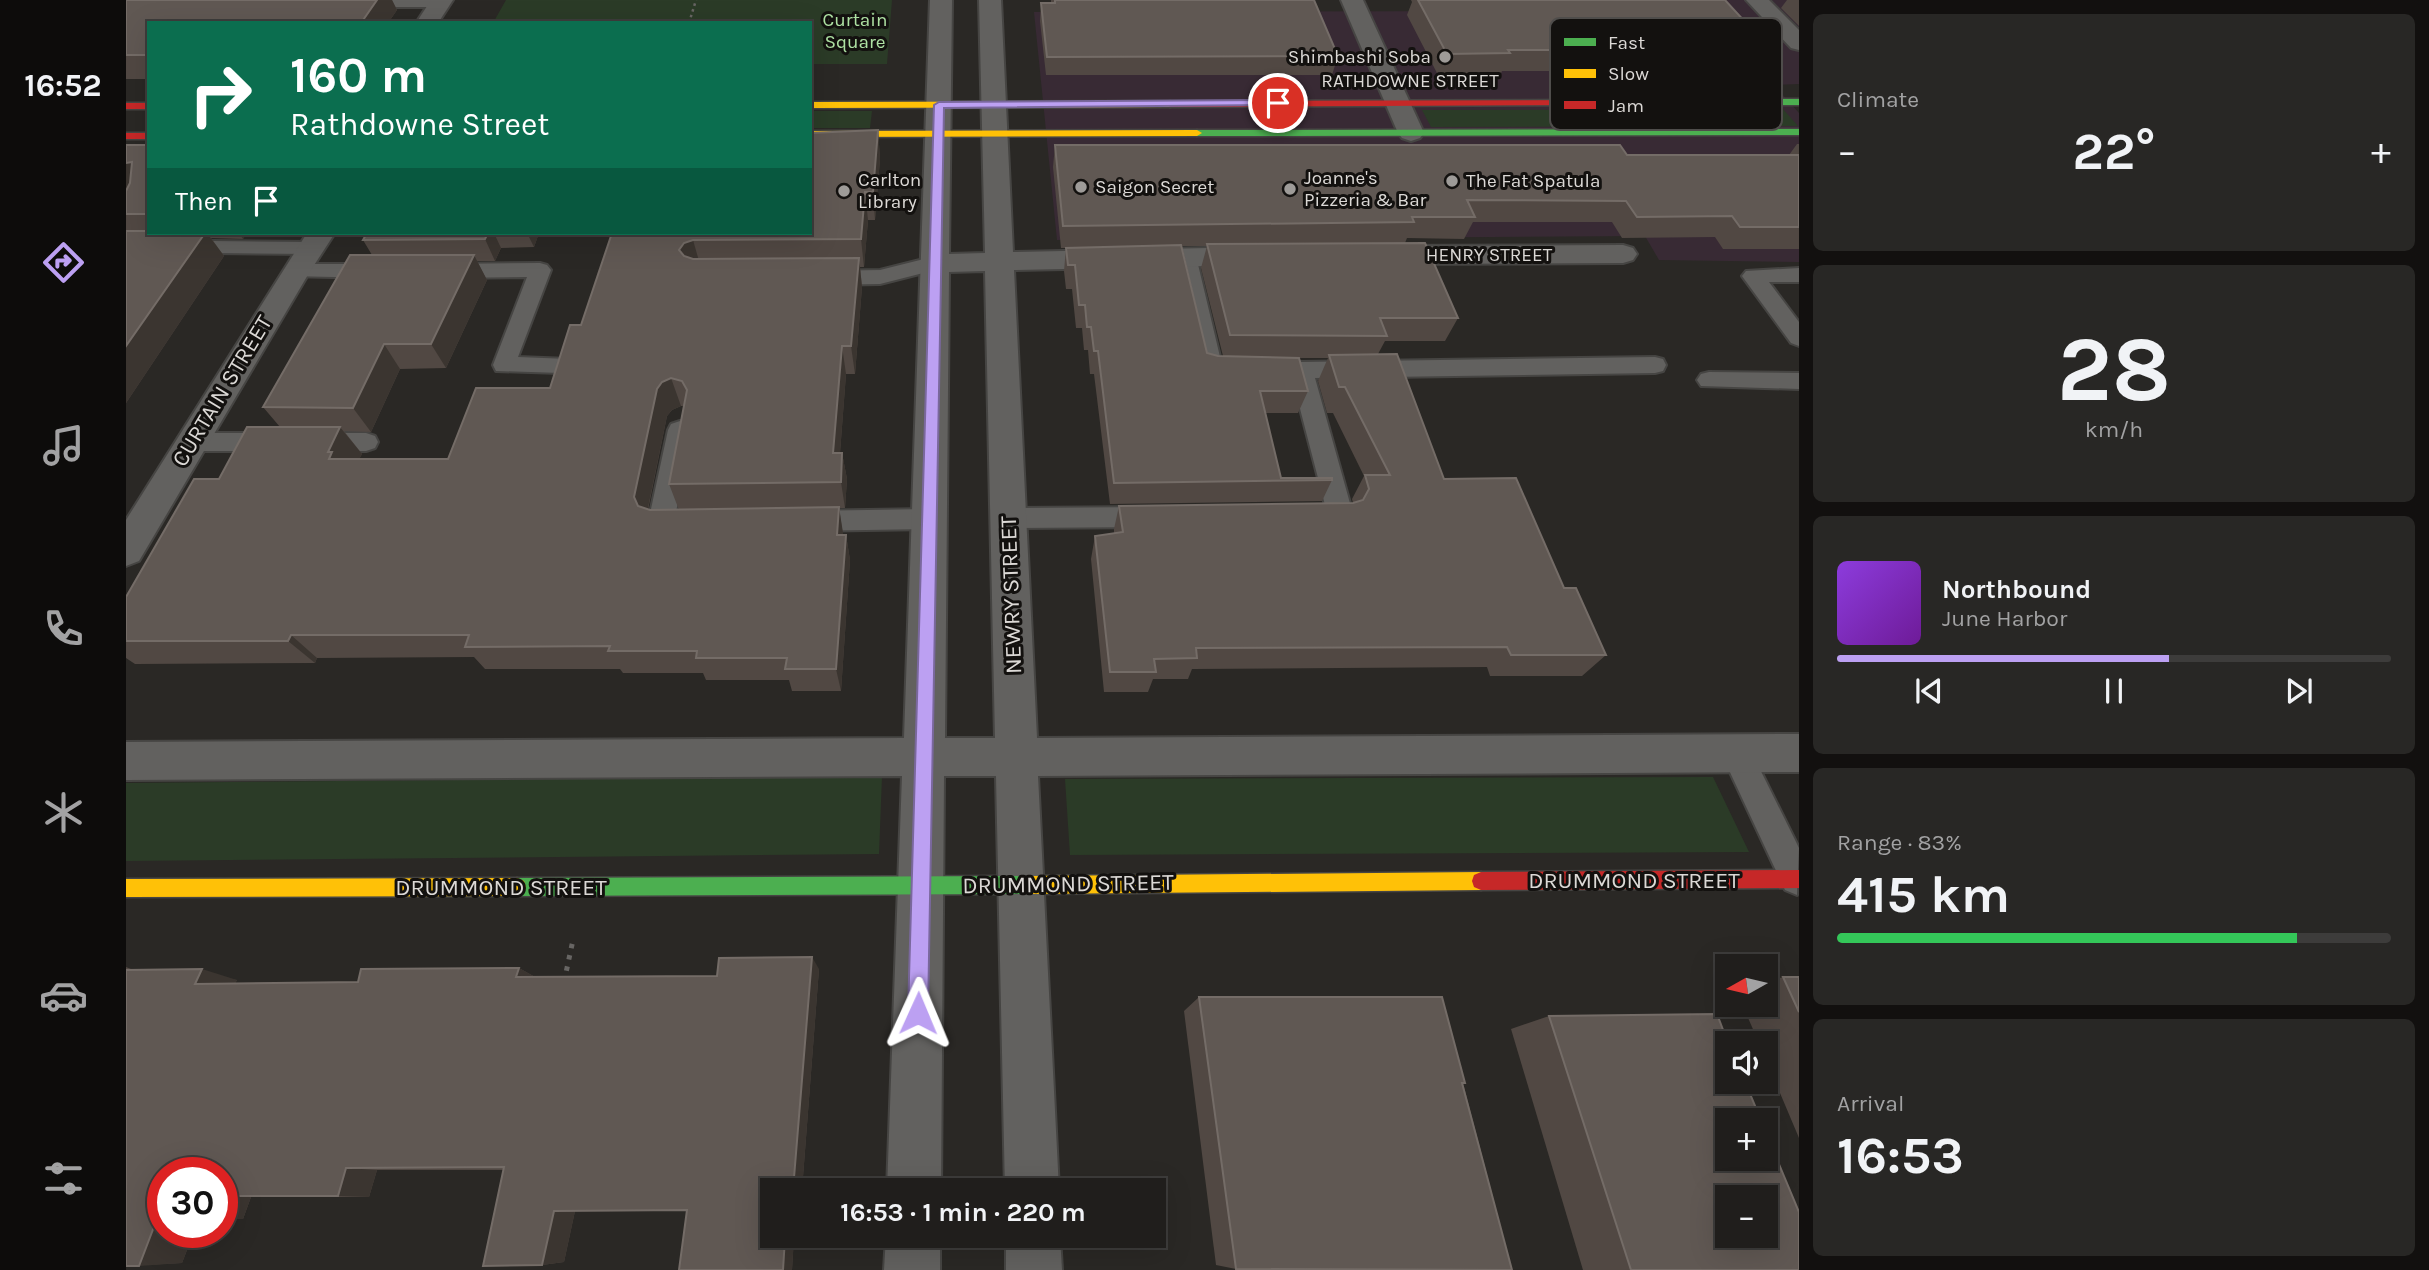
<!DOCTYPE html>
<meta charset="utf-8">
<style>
body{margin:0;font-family:Karla,sans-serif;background:#282725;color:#f1f3f6;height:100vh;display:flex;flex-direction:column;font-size:26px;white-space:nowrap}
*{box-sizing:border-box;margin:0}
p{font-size:23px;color:#a2a2a3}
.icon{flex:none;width:38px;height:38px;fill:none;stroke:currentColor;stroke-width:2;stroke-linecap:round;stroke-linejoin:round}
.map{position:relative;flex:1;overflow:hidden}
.sheet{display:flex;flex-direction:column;gap:14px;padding:14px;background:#12100f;width:630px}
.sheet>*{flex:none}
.hud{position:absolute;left:21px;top:21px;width:665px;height:214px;border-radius:0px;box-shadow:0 7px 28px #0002,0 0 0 2px #3d3c3b;background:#0b6e4f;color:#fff;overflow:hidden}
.needle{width:46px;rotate:262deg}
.tools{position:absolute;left:1589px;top:954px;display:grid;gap:14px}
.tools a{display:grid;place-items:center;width:63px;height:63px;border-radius:0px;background:#201e1c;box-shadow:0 7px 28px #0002,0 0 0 2px #3d3c3b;font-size:35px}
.speed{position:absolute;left:21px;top:1157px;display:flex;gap:14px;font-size:35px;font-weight:700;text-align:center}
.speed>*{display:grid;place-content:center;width:91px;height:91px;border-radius:50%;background:#201e1c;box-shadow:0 7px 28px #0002,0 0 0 2px #3d3c3b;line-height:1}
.speed .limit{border:10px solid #d22;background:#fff;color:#111}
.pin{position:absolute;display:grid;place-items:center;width:60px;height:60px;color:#fff;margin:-30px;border:4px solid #fff;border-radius:50%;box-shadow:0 2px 7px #0007}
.me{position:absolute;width:77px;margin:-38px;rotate:1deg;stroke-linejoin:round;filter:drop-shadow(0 0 5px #0008)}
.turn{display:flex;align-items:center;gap:24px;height:147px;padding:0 28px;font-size:32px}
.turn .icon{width:91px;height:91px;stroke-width:2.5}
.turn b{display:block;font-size:49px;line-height:60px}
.then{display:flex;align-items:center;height:66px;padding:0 28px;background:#0003;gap:14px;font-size:26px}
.big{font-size:52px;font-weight:700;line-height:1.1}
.sheet .widget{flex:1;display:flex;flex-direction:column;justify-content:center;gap:10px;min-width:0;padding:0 24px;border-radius:10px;background:#282725}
.sheet .dial{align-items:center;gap:0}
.dial b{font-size:91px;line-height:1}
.song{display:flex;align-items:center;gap:21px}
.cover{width:84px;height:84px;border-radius:10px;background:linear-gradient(135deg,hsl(270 70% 55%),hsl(280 70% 35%))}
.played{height:7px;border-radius:4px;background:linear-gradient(90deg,#bca0f2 60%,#3d3c3b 60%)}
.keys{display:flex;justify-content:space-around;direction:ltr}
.heat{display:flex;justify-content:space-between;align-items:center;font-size:38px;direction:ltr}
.charge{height:10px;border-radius:5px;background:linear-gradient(90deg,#34c759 83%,#3d3c3b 0)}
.trip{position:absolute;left:634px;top:1178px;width:406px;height:70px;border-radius:0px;background:#201e1c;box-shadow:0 7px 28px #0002,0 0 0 2px #3d3c3b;font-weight:700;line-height:70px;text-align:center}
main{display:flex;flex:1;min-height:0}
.tab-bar{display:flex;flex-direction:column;width:126px;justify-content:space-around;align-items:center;background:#0d0c0b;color:#a2a2a3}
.tab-bar .icon{width:49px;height:49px}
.tab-bar .current{color:#bca0f2}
.tab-bar b{font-size:32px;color:#f1f3f6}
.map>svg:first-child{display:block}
</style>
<main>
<nav class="tab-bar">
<b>16:52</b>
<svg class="icon current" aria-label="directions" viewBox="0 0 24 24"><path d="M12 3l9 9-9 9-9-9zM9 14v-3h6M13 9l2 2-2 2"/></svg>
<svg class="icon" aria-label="music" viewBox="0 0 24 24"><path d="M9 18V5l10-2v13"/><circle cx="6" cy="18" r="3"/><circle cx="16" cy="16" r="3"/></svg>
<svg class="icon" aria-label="phone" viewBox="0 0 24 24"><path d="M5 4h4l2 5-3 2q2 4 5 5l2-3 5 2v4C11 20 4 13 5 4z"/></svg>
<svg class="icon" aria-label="climate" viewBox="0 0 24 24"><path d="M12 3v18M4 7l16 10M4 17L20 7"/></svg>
<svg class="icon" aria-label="car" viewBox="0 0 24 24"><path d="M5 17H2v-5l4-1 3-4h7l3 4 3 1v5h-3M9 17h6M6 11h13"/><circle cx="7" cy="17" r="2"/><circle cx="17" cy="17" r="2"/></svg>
<svg class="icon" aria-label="filters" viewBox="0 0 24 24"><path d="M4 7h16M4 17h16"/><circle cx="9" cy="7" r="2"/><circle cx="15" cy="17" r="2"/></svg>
</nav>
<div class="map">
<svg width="1673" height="1270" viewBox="0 0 1673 1270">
<rect width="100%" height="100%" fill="#2a2825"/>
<polygon fill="#382a34" points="1571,0 1673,0 1673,84 1648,85 1673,113 1673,262 1533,260 1519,236 931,240 908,12 1401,11"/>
<g fill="#2b3b27">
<polygon points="380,0 766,0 761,64 684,64 684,23 367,23"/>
<polygon points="1657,109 1672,126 1305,127 1296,110"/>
<polygon points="684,111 746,111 744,128 684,128"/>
<polygon points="756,776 753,854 0,861 0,783"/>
<polygon points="1587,777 1623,852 944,855 939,779"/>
</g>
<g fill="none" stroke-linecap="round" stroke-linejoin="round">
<g stroke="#464543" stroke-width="4">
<g id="lane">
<polygon points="223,0 322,0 323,2 315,7 230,7 224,5"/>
<polygon points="0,240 186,242 193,243 196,248 193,253 186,254 0,252"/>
<polygon points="1060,249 1067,251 1070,256 1095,361 1114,363 1117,369 1114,375 1106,377 1077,374 1074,368 1050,256 1053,251"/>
<polygon points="810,256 817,258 820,263 817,268 754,284 697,285 690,283 686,278 690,273 697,271 754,270"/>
<polygon points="414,263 421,265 425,270 392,357 443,359 446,365 443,371 435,373 370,371 367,365 401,277 319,278 312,276 308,271 312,266 319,264"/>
<polygon points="169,264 254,264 261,266 265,271 261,276 254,278 162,276 158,271 162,266"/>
<polygon points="1673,268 1673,282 1643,282 1673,322 1673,346 1665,343 1616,276 1620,271"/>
<path d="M1529 357 1537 359 1540 365 1537 371 1529 373 1189 378 1227 514 1223 521C1209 525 1194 527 1180 522L1176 515 1180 508 1199 505 1164 370 1167 364 1175 362Z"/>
<polygon points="1583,372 1673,373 1673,389 1575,386 1571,380 1575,374"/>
<path d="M554 421 563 424 566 430 550 512 570 515 574 522 570 529C556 534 540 535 526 530L522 523 542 430 545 424Z"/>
<polygon points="65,433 240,433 249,436 252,442 249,448 240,451 65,451 56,448 53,442 56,436"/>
<polygon points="1026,507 1035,510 1039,517 1035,524 1026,527 882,528 873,525 869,518 873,511 882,508"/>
<polygon points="803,509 812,512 816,519 812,526 803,529 678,531 669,528 665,521 669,514 678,511"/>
<polygon points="1610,739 1621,743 1673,848 1671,895 1659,890 1595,753 1599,743"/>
</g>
</g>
<g stroke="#464543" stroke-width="4">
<g id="street">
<polygon points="305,0 327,0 312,23 290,23"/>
<path d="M804 0H826L823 254 859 253 853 0H875L887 252 1130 247 1140 250 1144 256 1140 262 1130 265 888 270 911 738 1673 734V772L912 776 933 1190H879L870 776H818L815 1190H761L776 776 0 780V742L778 738ZM859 271 869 738H819L823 272Z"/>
<polygon points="1215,0 1237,0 1298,133 1294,138 1285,141 1276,138 1272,133"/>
<polygon points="1620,0 1643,0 1673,30 1673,50 1665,48"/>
<polygon points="181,233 209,233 183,273 13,561 0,566 0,520"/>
<polygon points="1497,245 1507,248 1511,254 1507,260 1497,263 1253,264 1243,261 1239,255 1243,249 1253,246"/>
<polygon points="760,1236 814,1236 814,1270 758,1270"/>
<polygon points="880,1236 934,1236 936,1270 880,1270"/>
</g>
</g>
<g stroke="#464543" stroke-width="3">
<g id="fast">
<polygon points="1673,99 1673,105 1473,106 1468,103 1473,100"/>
<polygon points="1673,129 1673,135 1071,136 1066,133 1071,130"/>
<polygon points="906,876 913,879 915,885 913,891 906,894 391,896 384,893 382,887 384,881 391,878"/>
</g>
</g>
<g stroke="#464543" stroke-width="3">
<g id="slow">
<polygon points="684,102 1044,101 1049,104 1044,107 684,108"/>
<polygon points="684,131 1071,130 1076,133 1071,136 684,137"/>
<polygon points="1355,872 1362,875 1364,881 1362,887 1355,890 906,894 899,891 897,885 899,879 906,876"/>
<polygon points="391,878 398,881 400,887 398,893 391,896 0,897 0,879"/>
</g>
</g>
<g stroke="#464543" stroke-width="3">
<g id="jam">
<polygon points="1473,100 1478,103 1477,105 1044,107 1039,104 1044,101"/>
<rect x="0" y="103" width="23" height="6"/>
<rect x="0" y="133" width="23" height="6"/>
<polygon points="1673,870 1673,888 1355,890 1348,887 1346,881 1348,875 1355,872"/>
</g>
</g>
<polyline stroke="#676563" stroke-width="2.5" stroke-dasharray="2.5 3.5" stroke-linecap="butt" points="563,23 570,0"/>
<polyline stroke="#676563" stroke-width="5" stroke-dasharray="4.5 7" stroke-linecap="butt" points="438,982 447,940"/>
<use href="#lane" fill="#62615f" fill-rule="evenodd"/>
<use href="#street" fill="#62615f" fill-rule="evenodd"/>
<use href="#fast" fill="#4caf50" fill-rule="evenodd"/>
<use href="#slow" fill="#ffc107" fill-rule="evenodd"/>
<use href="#jam" fill="#c62828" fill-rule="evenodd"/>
</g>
<g fill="#514843" fill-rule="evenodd">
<polygon points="0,0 266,0 271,10 262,23 23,23 23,79 0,79"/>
<polygon points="925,0 1188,0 1212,56 1206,75 920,75 914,21 915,3 925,3"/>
<polygon points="1285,0 1599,0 1645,50 1631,71 1376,71 1374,75 1312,75 1281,15 1286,2"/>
<polygon points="1661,0 1673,0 1673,26 1655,8"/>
<path d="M752 130 754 159 749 220H742L738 267H734L736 287 729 374H720L714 453H716L721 479 719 508H713L717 535H720L724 560 715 691H666L663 680H580L577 673H497L494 669H359L348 657 191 658 189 663 9 664 0 658V597L93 479 154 427 137 407 246 255 237 240 240 235 238 233H413L408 247 375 248 369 261H351L361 280 320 368 274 369 245 432 218 431 236 454 233 459H322L424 388 455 325 485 237 483 233H684ZM555 406H558L543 484 553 510H522L541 416 546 410Z"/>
<path d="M1671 144H1673V249H1597L1589 237 1496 238 1486 222H1347L1338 239 1281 238 1279 243 1332 318 1319 341H1259L1252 354 1318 479 1438 588 1480 655 1456 676H1364L1361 667 1066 669 1062 679H1027L1022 692H978L965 559 969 536 988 533V529L993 506 1227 503 1226 499 1238 476 1207 413H1201L1192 381 1202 358H1162L1182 391 1172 413H1139L1155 478 1206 480 1196 501 984 504 968 374H964L962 350H958L956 328H950L946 289H940L938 271 940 248H950H935L927 167 929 145 1501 155H1663ZM1056 246H1081L1075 268 1097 356H1092L1081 353Z"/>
<polygon points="0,145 23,145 23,233 121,233 117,239 85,238 98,256 0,403"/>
<polygon points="0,967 5,969 111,980 109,983 232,982 393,968 409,977 591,976 693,969 676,1190 646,1190 646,1236 672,1236 668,1237 666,1270 553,1270 561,1210 449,1211 438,1262 416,1265 378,1170 251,1170 243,1197 125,1197 117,1219 96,1219 96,1172 37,1232 68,1232 56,1263 0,1266"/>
<polygon points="1657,977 1673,977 1673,1138 1640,1060 1640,1043 1633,1043 1616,1004 1640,1004 1640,982"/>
<polygon points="1073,997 1337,1083 1386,1270 1110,1269 1090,1265 1058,1011"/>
<polygon points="1423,1016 1673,1270 1457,1270 1385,1029"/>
</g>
<g fill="#3b3530">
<polygon points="251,0 266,0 271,10 262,23 235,23"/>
<polygon points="752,130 754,159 749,220 747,192"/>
<polygon points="6,162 0,214 0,163"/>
<polygon points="739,192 742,220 738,267 735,239"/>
<polygon points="79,233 81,233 98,256 0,403 0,346"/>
<polygon points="113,233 121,233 117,239"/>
<polygon points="362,233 368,233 375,248 369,261 359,239"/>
<polygon points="401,233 413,233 408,247"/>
<polygon points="567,240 575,268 566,271 553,250 558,243"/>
<polygon points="348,255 361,280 320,368 305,344"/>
<polygon points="733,258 736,287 729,374 725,346"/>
<polygon points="258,344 274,369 245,432 227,408"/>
<polygon points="716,346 720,374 712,479 707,453"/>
<polygon points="545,378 555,406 546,410 541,416 519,522 508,497 531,389 536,382"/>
<polygon points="214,427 236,454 225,476 203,459 202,452"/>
<polygon points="716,453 721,479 719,508 715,482"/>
<polygon points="713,507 717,533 716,560 711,535"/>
<polygon points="720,535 724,560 715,691 710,669"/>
<polygon points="165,635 191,658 189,663 162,641"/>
<polygon points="686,957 693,969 676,1190 667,1190"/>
<polygon points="393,968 413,979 390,977"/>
<polygon points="76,969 111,980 105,994 69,984"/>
<polygon points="220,1168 251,1170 243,1197 212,1196"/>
<polygon points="96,1197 125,1197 117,1219 96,1219"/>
<polygon points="428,1211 449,1211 438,1262 416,1265"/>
<polygon points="31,1219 37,1219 37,1232 68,1232 56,1263 13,1266"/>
<polygon points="663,1236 672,1236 668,1237 666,1270 657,1270 659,1238"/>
</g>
<g fill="#605853" stroke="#746c67" stroke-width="2" fill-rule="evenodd">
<polygon points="0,0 251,0 235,23 23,23 23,55 0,55"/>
<polygon points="929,0 1188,0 1212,56 921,57 915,3 929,3"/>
<polygon points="1292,0 1599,0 1645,50 1382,50 1384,53 1321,54"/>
<polygon points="752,130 747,192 739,192 735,239 567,240 558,243 553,250 558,256 567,259 733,258 725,346 716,346 707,453 716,453 715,482 543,484 561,390 556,381 545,378 536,382 531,389 508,497 512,506 524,510 713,507 711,535 720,535 710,669 659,669 661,658 570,658 571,651 482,651 484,646 339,647 343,635 165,635 162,641 0,641 0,597 68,479 93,479 121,427 214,427 202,452 206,452 203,459 322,459 350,388 424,388 444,325 455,325 486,233 684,233 684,133"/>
<polygon points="0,145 23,145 23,214 0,214 0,191 4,183 6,162 0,163"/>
<polygon points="929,145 1494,145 1501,155 1673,155 1673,227 1614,227 1606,216 1511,217 1500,201 1341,200 1349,217 1286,217 1288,222 937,226"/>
<polygon points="0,231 23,231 23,233 79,233 0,346"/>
<polygon points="241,233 362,233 359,239 237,240"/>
<polygon points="1299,243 1332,318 1254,318 1261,336 1104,335 1081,244"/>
<polygon points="1055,245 1081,353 1092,356 1173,358 1182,391 1134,391 1155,478 1206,478 1206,480 988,483 972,351 968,351 965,327 961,327 959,305 953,305 949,265 942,265 940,248"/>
<polygon points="224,255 348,255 305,344 258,344 227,408 137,407"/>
<polygon points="1271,354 1318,479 1390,478 1438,588 1450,588 1480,655 1385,655 1381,647 1070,648 1071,658 1028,659 1030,672 984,672 969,536 997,532 993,506 1227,503 1237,500 1243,489 1239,475 1264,475 1219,387 1213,387 1203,355"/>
<polygon points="686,957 667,1190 646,1190 646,1236 663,1236 663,1238 659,1238 657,1270 553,1270 561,1210 428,1211 416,1265 357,1266 378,1167 220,1168 212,1196 96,1196 96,1172 37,1172 37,1219 31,1219 13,1266 0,1266 0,970 76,969 69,984 232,982 235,969 393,968 390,977 591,976 593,958"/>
<polygon points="1657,977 1673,977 1673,1012"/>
<polygon points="1073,997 1316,997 1339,1083 1336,1083 1386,1270 1110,1269"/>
<path d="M1591 1014 1602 1043H1601V1082H1619L1635 1120H1601V1158H1640V1133L1673 1212V1270H1505L1423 1016ZM1601 1197H1640V1236H1601Z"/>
</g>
<polygon fill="#bca0f2" stroke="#7a689d" stroke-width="2" points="1152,100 1156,101 1156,105 818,108 802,1013 799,1020 792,1023 785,1020 782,1013 808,105 813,102"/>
<g fill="#9e9b98" stroke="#13110f" stroke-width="2.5">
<circle cx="1319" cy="57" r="7"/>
<circle cx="1326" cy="181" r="7"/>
<circle cx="955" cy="187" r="7"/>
<circle cx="1164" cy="189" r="7"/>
<circle cx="718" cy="191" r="7"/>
</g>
<g text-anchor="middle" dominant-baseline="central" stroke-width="6" stroke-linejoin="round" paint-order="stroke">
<g font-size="19" fill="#aee1a3" stroke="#13110f">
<text x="729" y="20">Curtain<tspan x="729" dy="22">Square</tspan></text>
</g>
<g font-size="19" fill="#dcd9d6" stroke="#13110f" text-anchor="start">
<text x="1305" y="57" text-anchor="end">Shimbashi Soba</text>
<text x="1178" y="178">Joanne's<tspan x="1178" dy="22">Pizzeria &amp; Bar</tspan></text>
<text x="732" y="180">Carlton<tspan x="732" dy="22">Library</tspan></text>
<text x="1340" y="181">The Fat Spatula</text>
<text x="969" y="187">Saigon Secret</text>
</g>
<g font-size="19" fill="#dcd9d6" stroke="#13110f">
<text x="1284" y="81">RATHDOWNE STREET</text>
<text x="1363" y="255">HENRY STREET</text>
</g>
<g font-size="23" fill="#dcd9d6" stroke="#13110f">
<text transform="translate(96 391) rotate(-59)">CURTAIN STREET</text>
<text transform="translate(885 595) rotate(-92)">NEWRY STREET</text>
<text x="1508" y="880">DRUMMOND STREET</text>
<text transform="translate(942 884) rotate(-1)">DRUMMOND STREET</text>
<text x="375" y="887">DRUMMOND STREET</text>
</g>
</g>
<rect x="1424" y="18" width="232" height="112" rx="10" fill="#13110f" stroke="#4f4d4b" stroke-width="2"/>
<rect x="1438" y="38" width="32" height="8" fill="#4caf50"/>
<rect x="1438" y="69" width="32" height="9" fill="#ffc107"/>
<rect x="1438" y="101" width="32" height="8" fill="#c62828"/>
<g font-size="19" fill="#dcd9d6">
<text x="1482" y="49">Fast</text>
<text x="1482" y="80">Slow</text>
<text x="1482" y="112">Jam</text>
</g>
</svg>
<div class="tools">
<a><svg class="needle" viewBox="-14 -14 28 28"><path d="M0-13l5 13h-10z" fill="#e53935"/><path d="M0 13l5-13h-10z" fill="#a2a2a3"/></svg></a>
<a><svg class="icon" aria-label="sound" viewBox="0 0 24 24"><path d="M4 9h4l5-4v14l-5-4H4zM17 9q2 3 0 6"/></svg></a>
<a>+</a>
<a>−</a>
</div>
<div class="speed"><div class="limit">30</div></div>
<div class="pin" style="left:1152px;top:103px;background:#d93025"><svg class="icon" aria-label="arrive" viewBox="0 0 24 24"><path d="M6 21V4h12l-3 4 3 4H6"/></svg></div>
<svg class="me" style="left:792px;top:1013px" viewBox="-20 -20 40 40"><path d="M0-17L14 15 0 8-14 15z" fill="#bca0f2" stroke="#fff" stroke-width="4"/></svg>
<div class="trip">16:53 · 1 min · 220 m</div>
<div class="hud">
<div class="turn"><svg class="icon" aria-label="right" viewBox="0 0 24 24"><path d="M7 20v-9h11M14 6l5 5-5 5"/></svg><div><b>160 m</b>Rathdowne Street</div></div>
<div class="then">Then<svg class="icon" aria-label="arrive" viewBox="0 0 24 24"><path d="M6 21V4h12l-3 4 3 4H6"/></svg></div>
</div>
</div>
<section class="sheet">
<div class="widget"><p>Climate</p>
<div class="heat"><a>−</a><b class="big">22°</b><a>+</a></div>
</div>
<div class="widget dial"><b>28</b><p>km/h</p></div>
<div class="widget">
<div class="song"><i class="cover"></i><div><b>Northbound</b><p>June Harbor</p></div></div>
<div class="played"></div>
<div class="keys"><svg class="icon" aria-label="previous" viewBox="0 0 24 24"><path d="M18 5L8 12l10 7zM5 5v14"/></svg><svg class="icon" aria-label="pause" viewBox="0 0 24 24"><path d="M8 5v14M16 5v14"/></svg><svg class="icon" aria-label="next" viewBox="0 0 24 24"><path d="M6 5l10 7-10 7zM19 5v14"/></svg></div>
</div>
<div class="widget"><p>Range · 83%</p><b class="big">415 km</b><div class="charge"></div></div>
<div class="widget"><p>Arrival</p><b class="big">16:53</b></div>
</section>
</main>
